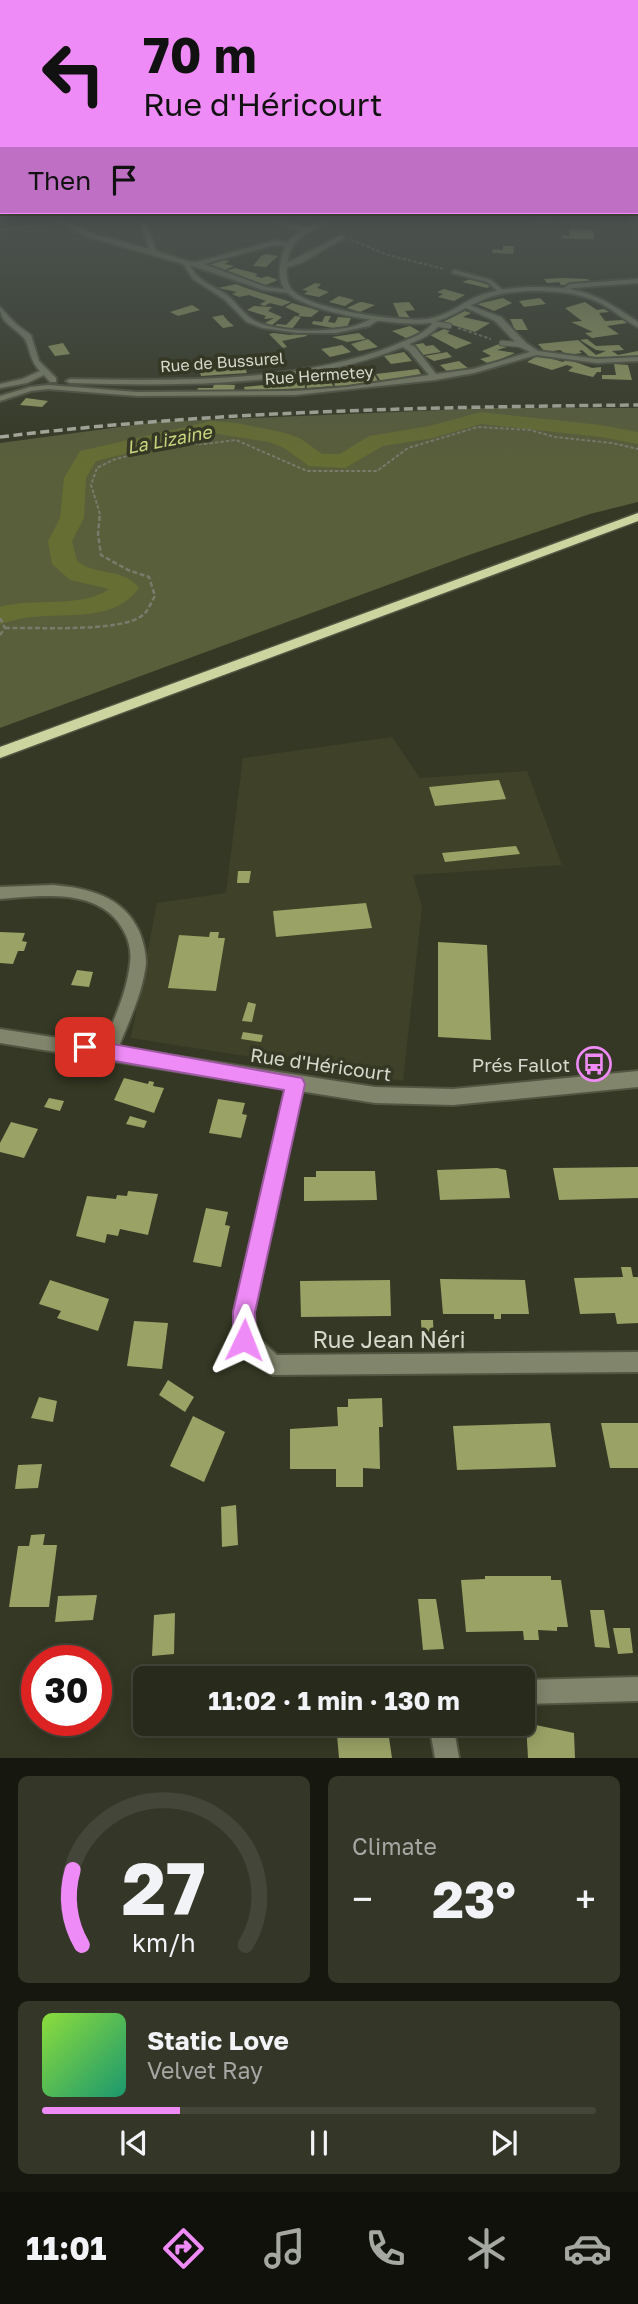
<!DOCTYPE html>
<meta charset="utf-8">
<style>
body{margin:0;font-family:"Golos Text",sans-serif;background:#343628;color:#f1f3f6;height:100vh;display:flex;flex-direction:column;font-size:26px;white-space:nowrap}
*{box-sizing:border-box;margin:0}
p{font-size:23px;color:#a5a7a3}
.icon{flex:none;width:38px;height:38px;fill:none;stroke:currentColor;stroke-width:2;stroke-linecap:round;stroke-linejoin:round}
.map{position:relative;height:1758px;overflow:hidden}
.sheet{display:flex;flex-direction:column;gap:18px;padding:18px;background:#16170f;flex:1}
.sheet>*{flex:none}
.banner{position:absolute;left:0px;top:0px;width:639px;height:214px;box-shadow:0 4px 18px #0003,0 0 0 2px #44463a;background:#ef8bf6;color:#111;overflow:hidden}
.speed{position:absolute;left:21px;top:1645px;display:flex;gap:14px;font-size:35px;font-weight:700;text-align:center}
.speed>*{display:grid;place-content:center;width:91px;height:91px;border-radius:50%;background:#282a1b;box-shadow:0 4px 18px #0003,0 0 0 2px #44463a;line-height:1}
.speed .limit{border:10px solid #d22;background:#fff;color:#111}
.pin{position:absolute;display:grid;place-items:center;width:60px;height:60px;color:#fff;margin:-30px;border-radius:14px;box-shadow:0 4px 10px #0006}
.me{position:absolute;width:77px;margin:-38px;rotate:2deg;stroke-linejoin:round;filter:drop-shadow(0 0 5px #0008)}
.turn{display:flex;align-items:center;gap:24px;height:147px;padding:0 28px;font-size:32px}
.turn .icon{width:91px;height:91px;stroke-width:2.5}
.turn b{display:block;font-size:49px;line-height:60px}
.then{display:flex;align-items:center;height:66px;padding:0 28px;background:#0003;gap:14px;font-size:26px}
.big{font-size:52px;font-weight:700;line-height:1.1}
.sheet .tile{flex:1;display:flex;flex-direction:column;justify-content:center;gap:10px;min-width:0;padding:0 24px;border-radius:10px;background:#343628}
.sheet .dial{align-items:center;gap:0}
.dial svg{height:182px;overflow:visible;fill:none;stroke:#44463a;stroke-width:7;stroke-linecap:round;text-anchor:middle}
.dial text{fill:#f1f3f6;stroke:none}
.song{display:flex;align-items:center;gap:21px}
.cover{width:84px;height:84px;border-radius:10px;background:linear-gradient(135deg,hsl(90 70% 55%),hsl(160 70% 35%))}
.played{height:7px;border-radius:4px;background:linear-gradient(90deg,#ef8bf6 25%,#44463a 25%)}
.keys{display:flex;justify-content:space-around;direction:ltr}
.heat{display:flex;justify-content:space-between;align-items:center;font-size:38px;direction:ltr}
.sheet .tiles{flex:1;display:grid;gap:18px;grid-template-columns:1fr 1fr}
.tile:last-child{grid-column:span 2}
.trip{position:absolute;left:133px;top:1666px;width:402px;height:70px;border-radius:10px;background:#282a1b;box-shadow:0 4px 18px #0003,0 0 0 2px #44463a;font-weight:700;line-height:70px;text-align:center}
.menu{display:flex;height:112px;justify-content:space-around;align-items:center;background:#10110b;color:#a5a7a3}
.menu .icon{width:49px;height:49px}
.menu .current{color:#ef8bf6}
.menu b{font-size:32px;color:#f1f3f6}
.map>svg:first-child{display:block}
</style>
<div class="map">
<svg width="638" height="1758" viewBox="0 0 638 1758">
<rect width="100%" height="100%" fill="#353824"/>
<polygon fill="#3f4228" points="392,737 420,778 527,771 562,865 413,875 422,907 403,1081 131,1038 157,903 226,893 243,758"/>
<polygon fill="#595e3b" points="488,408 638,408 638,502 590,514 469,555 0,728 0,443 157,422"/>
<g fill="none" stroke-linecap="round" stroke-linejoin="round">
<path fill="#676e33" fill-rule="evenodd" d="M481 412 601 425 638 432V444L601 437 481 424 433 438 383 446 345 468 309 466 284 448 269 442 211 433 96 461 86 478 84 518 72 541 77 561C95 576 125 568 139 588 115 622 68 613 32 617 21 618 11 621 0 624V607C33 597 82 609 109 589L70 580 52 564 48 541 60 518 64 478 80 451 211 421 236 423 282 432 300 438 322 454H340L369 436 429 426Z"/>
</g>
<g fill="#9aa266">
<polygon points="569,229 593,230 594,239 562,238 561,235 570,236"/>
<polygon points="503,246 514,246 513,254 492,253 493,249 503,250"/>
<polygon points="266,254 278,256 266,267 253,266 261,256"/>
<polygon points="223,260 229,261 225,264 234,266 225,270 207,264"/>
<polygon points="235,268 258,274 255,276 262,278 267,276 278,280 266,285 247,281 226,271"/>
<polygon points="473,278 487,282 483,283 492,286 487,288 462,282"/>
<polygon points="562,278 587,279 594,283 561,285 559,282 547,283 544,279"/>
<polygon points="315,283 321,284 317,288 329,292 319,297 304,294 308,291 302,290"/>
<polygon points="236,284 246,288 291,302 282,306 270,303 264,306 260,304 266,301 249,295 239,297 232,294 237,292 218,288"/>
<polygon points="444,289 465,295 454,301 438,297 443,294 437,292"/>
<polygon points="339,296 347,298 354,300 345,306 329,302"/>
<polygon points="503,298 512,303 494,311 477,304"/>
<polygon points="540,298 546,304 524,307 519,301"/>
<polygon points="360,302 362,302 375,305 360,312 347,308"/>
<polygon points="409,302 415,310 405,311 410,318 400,319 393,303"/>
<polygon points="585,302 597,310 604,309 609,312 599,313 605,321 623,320 627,323 607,326 619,334 592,338 585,333 593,332 571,322 582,321 565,308"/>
<polygon points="292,303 310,308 319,311 311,317 298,316 300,314 285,307"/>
<polygon points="192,305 200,310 178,316 170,312"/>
<polygon points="254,306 272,307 268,311 282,317 271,326 263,324 274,318 264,319 266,316 247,310"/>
<polygon points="465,311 471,313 463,317 490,323 475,332 443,322"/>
<polygon points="223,315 228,321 234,326 223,328 212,317"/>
<polygon points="295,316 301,317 292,329 274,327 277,324 286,325"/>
<polygon points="325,316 331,316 328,322 335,323 338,317 351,318 347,327 333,328 312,324 313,321 322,322"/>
<polygon points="510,319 522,319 528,330 515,330"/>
<polygon points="410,326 422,333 406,338 392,331"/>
<polygon points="444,329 450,331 447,333 472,343 456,349 430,335"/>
<polygon points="274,333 290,335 305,333 307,336 282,341 287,347 283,348 269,334"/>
<polygon points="359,333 366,339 347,342 332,337"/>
<polygon points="368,339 378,347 359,351 351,344"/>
<polygon points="587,339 596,346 619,345 624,350 612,351 618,355 638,351 638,357 592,359 582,350 579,351 582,353 567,355 560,350 545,352 538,344 578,340 596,355 606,351 596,350 580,340"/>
<polygon points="63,343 70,354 55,356 48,346"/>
<polygon points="423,343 426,346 433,345 441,352 423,355 413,345"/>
<polygon points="499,344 507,347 497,350 515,353 489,364 480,359 491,356 482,351"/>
<polygon points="342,345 351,352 330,357 321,349"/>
<polygon points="404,352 412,361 391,364 384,356"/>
<polygon points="447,352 452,357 434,361 425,356"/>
<polygon points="539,355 563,362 567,359 592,368 601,367 601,372 597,372 593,377 568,371 573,367 567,365 552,370 527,362"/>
<polygon points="459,361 469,369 449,373 440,365"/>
<polygon points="614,364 628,365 632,380 602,379 602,375 616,375"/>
<polygon points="220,368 245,368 247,373 201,376 200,372"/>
<polygon points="418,369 421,374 391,380 380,380 376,374"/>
<polygon points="372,371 378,381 345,386 335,386 332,376 354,377 369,375 367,372"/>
<polygon points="324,377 330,379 333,386 307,388 306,380"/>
<polygon points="304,381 305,388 245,391 244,387"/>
<polygon points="214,384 235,385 234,391 197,391 198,388 213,388"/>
<polygon points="26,398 48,401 42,407 20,405"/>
<polygon points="499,780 506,799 435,806 429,787"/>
<polygon points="516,846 520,854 445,862 442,853"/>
<polygon points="238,871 251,871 249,883 237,883"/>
<polygon points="366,903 372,928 276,937 273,911"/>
<polygon points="0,932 25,933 22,941 27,942 24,951 18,951 13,964 0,963"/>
<polygon points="210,932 219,932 218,938 225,938 216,991 168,988 179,935 209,937"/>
<polygon points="438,942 487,945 491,1040 438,1037"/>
<polygon points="77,970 93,972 89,987 71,985"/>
<polygon points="248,1002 256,1004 252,1022 242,1021"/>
<polygon points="243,1032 263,1035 261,1042 241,1039"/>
<polygon points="124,1078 148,1084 149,1081 154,1082 153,1086 164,1088 154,1113 114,1100"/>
<polygon points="49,1098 64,1101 60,1111 44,1107"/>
<polygon points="218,1099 245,1103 242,1114 247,1115 241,1138 209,1133"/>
<polygon points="130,1116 147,1121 144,1128 126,1124"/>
<polygon points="11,1122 38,1129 24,1158 0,1152 0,1143"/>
<polygon points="638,1167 638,1198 559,1200 553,1168"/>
<polygon points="497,1168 506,1170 510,1198 440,1200 437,1170"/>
<polygon points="316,1171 375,1171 377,1200 304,1201 304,1177 316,1177"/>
<polygon points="128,1191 158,1194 148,1235 120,1229 118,1236 107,1234 105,1243 76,1236 87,1196 116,1199 117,1195 127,1196"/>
<polygon points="206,1208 228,1212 225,1225 230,1226 221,1267 193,1262"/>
<polygon points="621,1267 631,1267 633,1277 638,1277 638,1323 617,1324 615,1313 580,1314 574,1278 623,1277"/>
<polygon points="440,1279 525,1280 529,1314 501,1314 501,1319 494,1319 494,1314 443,1314"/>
<polygon points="50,1280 109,1299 98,1331 57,1318 61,1311 39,1304"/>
<polygon points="390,1280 391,1316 301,1317 300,1281"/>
<polygon points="421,1320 433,1320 434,1344 422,1344"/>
<polygon points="134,1321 168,1323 162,1369 127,1366"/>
<polygon points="168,1380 194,1397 185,1412 159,1395"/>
<polygon points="39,1397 57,1401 53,1422 31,1418"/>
<polygon points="382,1398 383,1427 379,1427 380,1469 363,1468 363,1487 336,1487 336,1469 290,1469 290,1429 338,1426 337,1407 348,1407 348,1399"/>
<polygon points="193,1416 225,1432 204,1482 170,1466"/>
<polygon points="550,1423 556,1467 457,1470 453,1426"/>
<polygon points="601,1423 638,1423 638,1468 610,1468"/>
<polygon points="42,1464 38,1488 15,1489 18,1465"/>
<polygon points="236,1505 238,1545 222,1547 221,1507"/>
<polygon points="45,1534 43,1545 57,1545 49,1607 9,1607 18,1546 29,1546 31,1535"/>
<polygon points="485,1576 551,1576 551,1580 561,1580 568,1627 557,1627 557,1631 538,1630 539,1640 524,1640 523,1631 466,1632 461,1580 485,1579"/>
<polygon points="97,1595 93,1620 55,1622 58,1596"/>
<polygon points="418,1599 436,1599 444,1649 423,1650"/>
<polygon points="590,1610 604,1610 610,1648 595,1647"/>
<polygon points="175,1613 174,1654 152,1656 154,1615"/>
<polygon points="613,1628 630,1628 633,1653 618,1654"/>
<polygon points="526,1723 574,1733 575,1758 528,1758"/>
<polygon points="336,1724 387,1724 392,1758 339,1758"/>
</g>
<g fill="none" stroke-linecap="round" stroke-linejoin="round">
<g stroke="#525542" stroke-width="7">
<g id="service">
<polyline points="269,220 307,229"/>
<polyline points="436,324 449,326"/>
<polyline points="502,343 523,345"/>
</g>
</g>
<g stroke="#525542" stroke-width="4">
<g id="minor">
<path d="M55 220H62L93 234 149 249 139 220H145L156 251 191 262H197L274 241 292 243 290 246 274 245 204 264 266 287 291 290 289 293 263 290 190 265C197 281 214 286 227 295 237 303 244 315 255 321 278 333 326 332 351 327 360 325 368 320 376 317L380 319 369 326 336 333H298L263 328 247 322 224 299 193 279 183 264 89 237Z"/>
<polygon points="342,235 344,238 301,263 284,268 281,266"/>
<polygon points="454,270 491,280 504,291 499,292 487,282 452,273"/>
<polygon points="638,279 638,283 572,288 564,292 561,290 570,284"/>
<path d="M464 303 501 317 526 343 538 351 597 359 638 357V361L597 363 536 355 474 373 435 380 295 395 137 396 48 389 31 391 0 401V396L30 387 48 385 137 392 295 391 347 387 429 375 409 351 403 347C303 388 177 386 70 383L66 381 70 379C171 381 301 383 395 345 408 339 423 335 432 324L427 320 431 318 440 324C432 335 421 339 409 344L415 347 436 374 473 369 530 352 520 347 495 321 462 306Z"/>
<path d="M0 307 16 324 31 335 39 361 56 378V382H50L44 375 27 383 0 388V384L22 379 40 371C28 359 31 346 23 337 14 327 0 323 0 307Z"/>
<path d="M53 885C88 888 123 896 139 931 143 941 146 952 146 963 143 993 128 1023 117 1051L115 1056 109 1058 103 1056 101 1051C112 1023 127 994 130 963 132 948 127 934 118 922 92 888 38 896 0 899V887Z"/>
<path d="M295 1076 301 1079 303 1084 254 1312 255 1335 277 1355 638 1352V1372L273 1375C263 1371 238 1351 235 1341 233 1332 235 1321 234 1312L287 1084 289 1079Z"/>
<polygon points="638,1677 638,1701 523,1704 523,1680"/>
<polygon points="429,1724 453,1724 459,1758 435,1758"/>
</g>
</g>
<g stroke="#525542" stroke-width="4">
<g id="tertiary">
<path d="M325 220H333C314 231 291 234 288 260 286 269 285 283 293 291 312 310 400 322 427 319 445 317 461 304 476 297 503 286 532 286 561 288 591 290 613 305 638 322V327C627 322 617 313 607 307 586 294 565 292 541 291 519 291 498 292 478 302 462 309 447 320 429 323 402 327 304 313 286 291 277 281 279 262 284 250 290 233 309 226 325 220Z"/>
<polygon points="527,220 638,222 638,226 530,222"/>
<polygon points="0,1029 375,1087 453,1089 638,1071 638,1087 453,1105 375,1103 0,1043"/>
</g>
</g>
<g stroke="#525542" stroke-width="3">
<polygon id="primary" points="638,513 638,521 0,758 0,747"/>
</g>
<g stroke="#797c6b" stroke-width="2" stroke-dasharray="3.5 2" stroke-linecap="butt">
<polyline points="0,230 47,224"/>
<polyline points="351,240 388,255 444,269"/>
<polyline points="458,328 491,339"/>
<polyline points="100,514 91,485 97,468 113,460 169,444 205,444 236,440 307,471 377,471 408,448 478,427 530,430 555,437 612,443 638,449"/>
</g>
<g stroke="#797c6b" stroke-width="2.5" stroke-dasharray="5 2.5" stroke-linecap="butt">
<polyline points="0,618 5,628 0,635"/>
<path d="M5 628C36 627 121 633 143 615 149 610 151 602 155 596L149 577 128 570 101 555 98 534 100 513"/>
</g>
<use href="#service" stroke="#81856c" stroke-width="5"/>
<use href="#minor" fill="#81856c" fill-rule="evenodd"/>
<use href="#tertiary" fill="#81856c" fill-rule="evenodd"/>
<use href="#primary" fill="#ccd4a0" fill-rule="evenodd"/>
<path stroke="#afb1a3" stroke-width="3.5" stroke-dasharray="9 4.5" stroke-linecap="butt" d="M0 437C212 411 424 407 638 405"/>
</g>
<linearGradient id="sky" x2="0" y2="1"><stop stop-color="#1d1f14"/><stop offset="0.47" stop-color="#4b5350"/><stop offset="1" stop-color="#4b5350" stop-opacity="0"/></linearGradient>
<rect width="638" height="466" fill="url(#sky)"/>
<polygon fill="#ef8bf6" stroke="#9b5aa0" stroke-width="2" points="85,1039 302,1078 305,1084 255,1312 256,1340 252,1348 244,1351 237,1348 233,1340 233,1312 284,1090 85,1056 78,1053 75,1047 78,1042"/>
<defs>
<g id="bus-ring" transform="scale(1.75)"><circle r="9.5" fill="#353824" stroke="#ef8bf6" stroke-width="1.5"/><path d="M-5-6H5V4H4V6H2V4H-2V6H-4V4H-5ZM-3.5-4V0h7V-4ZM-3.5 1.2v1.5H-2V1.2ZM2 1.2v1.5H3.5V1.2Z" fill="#ef8bf6"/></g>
</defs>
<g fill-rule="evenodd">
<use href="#bus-ring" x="594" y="1064"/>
</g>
<g text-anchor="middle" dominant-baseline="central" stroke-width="7" stroke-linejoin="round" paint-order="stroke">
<g font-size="16" fill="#d7d9cd" stroke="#353824">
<text transform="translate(222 362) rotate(-4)">Rue de Bussurel</text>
<text transform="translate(319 375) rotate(-4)">Rue Hermetey</text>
</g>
<g font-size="18" font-style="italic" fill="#cad57e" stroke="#353824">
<text transform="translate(169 439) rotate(-11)">La Lizaine</text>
</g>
<g font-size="19" fill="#d7d9cd" stroke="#353824">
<text transform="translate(321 1064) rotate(8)">Rue d'Héricourt</text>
</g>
<g font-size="19" fill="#d7d9cd" stroke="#353824" text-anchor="end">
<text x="570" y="1064">Prés Fallot</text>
</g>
<g font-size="23" fill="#d7d9cd" stroke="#353824">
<text x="389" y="1339">Rue Jean Néri</text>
</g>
</g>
</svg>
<div class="speed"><div class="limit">30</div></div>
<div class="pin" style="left:85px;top:1047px;background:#d93025"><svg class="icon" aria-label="arrive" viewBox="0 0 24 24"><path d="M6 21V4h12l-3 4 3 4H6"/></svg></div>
<svg class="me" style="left:244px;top:1340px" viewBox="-20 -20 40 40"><path d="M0-17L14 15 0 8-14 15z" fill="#ef8bf6" stroke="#fff" stroke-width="4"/></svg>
<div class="trip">11:02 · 1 min · 130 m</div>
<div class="banner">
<div class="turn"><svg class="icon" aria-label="left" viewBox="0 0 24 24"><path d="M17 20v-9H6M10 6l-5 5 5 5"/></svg><div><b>70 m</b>Rue d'Héricourt</div></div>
<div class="then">Then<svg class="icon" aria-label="arrive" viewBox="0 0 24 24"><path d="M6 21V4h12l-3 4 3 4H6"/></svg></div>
</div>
</div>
<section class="sheet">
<div class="tiles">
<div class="tile dial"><svg viewBox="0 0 100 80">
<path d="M14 69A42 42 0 1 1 86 69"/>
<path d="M14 69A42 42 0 0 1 10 36" stroke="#ef8bf6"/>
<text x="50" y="56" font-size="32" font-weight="700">27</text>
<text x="50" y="72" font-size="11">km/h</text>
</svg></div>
<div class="tile"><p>Climate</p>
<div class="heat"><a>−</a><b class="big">23°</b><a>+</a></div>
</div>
<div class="tile">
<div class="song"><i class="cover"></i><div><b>Static Love</b><p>Velvet Ray</p></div></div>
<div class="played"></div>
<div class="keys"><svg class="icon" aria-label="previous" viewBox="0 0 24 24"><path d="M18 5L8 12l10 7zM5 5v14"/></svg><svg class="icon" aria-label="pause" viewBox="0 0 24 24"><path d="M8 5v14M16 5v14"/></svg><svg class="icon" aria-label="next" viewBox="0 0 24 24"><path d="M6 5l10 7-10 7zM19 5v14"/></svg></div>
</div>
</div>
</section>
<nav class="menu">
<b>11:01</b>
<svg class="icon current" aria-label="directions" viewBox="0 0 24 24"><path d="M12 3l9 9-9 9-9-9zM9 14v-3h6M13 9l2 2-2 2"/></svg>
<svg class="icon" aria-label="music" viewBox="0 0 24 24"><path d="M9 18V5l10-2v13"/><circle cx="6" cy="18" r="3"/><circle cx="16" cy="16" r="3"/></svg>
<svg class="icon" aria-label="phone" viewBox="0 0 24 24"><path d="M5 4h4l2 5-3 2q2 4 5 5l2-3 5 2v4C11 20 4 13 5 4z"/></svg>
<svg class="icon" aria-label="climate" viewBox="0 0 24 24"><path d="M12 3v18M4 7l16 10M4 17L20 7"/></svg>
<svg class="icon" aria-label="car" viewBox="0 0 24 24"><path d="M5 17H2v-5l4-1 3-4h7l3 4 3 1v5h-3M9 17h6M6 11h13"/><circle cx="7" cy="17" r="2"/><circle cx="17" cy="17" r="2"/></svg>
</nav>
